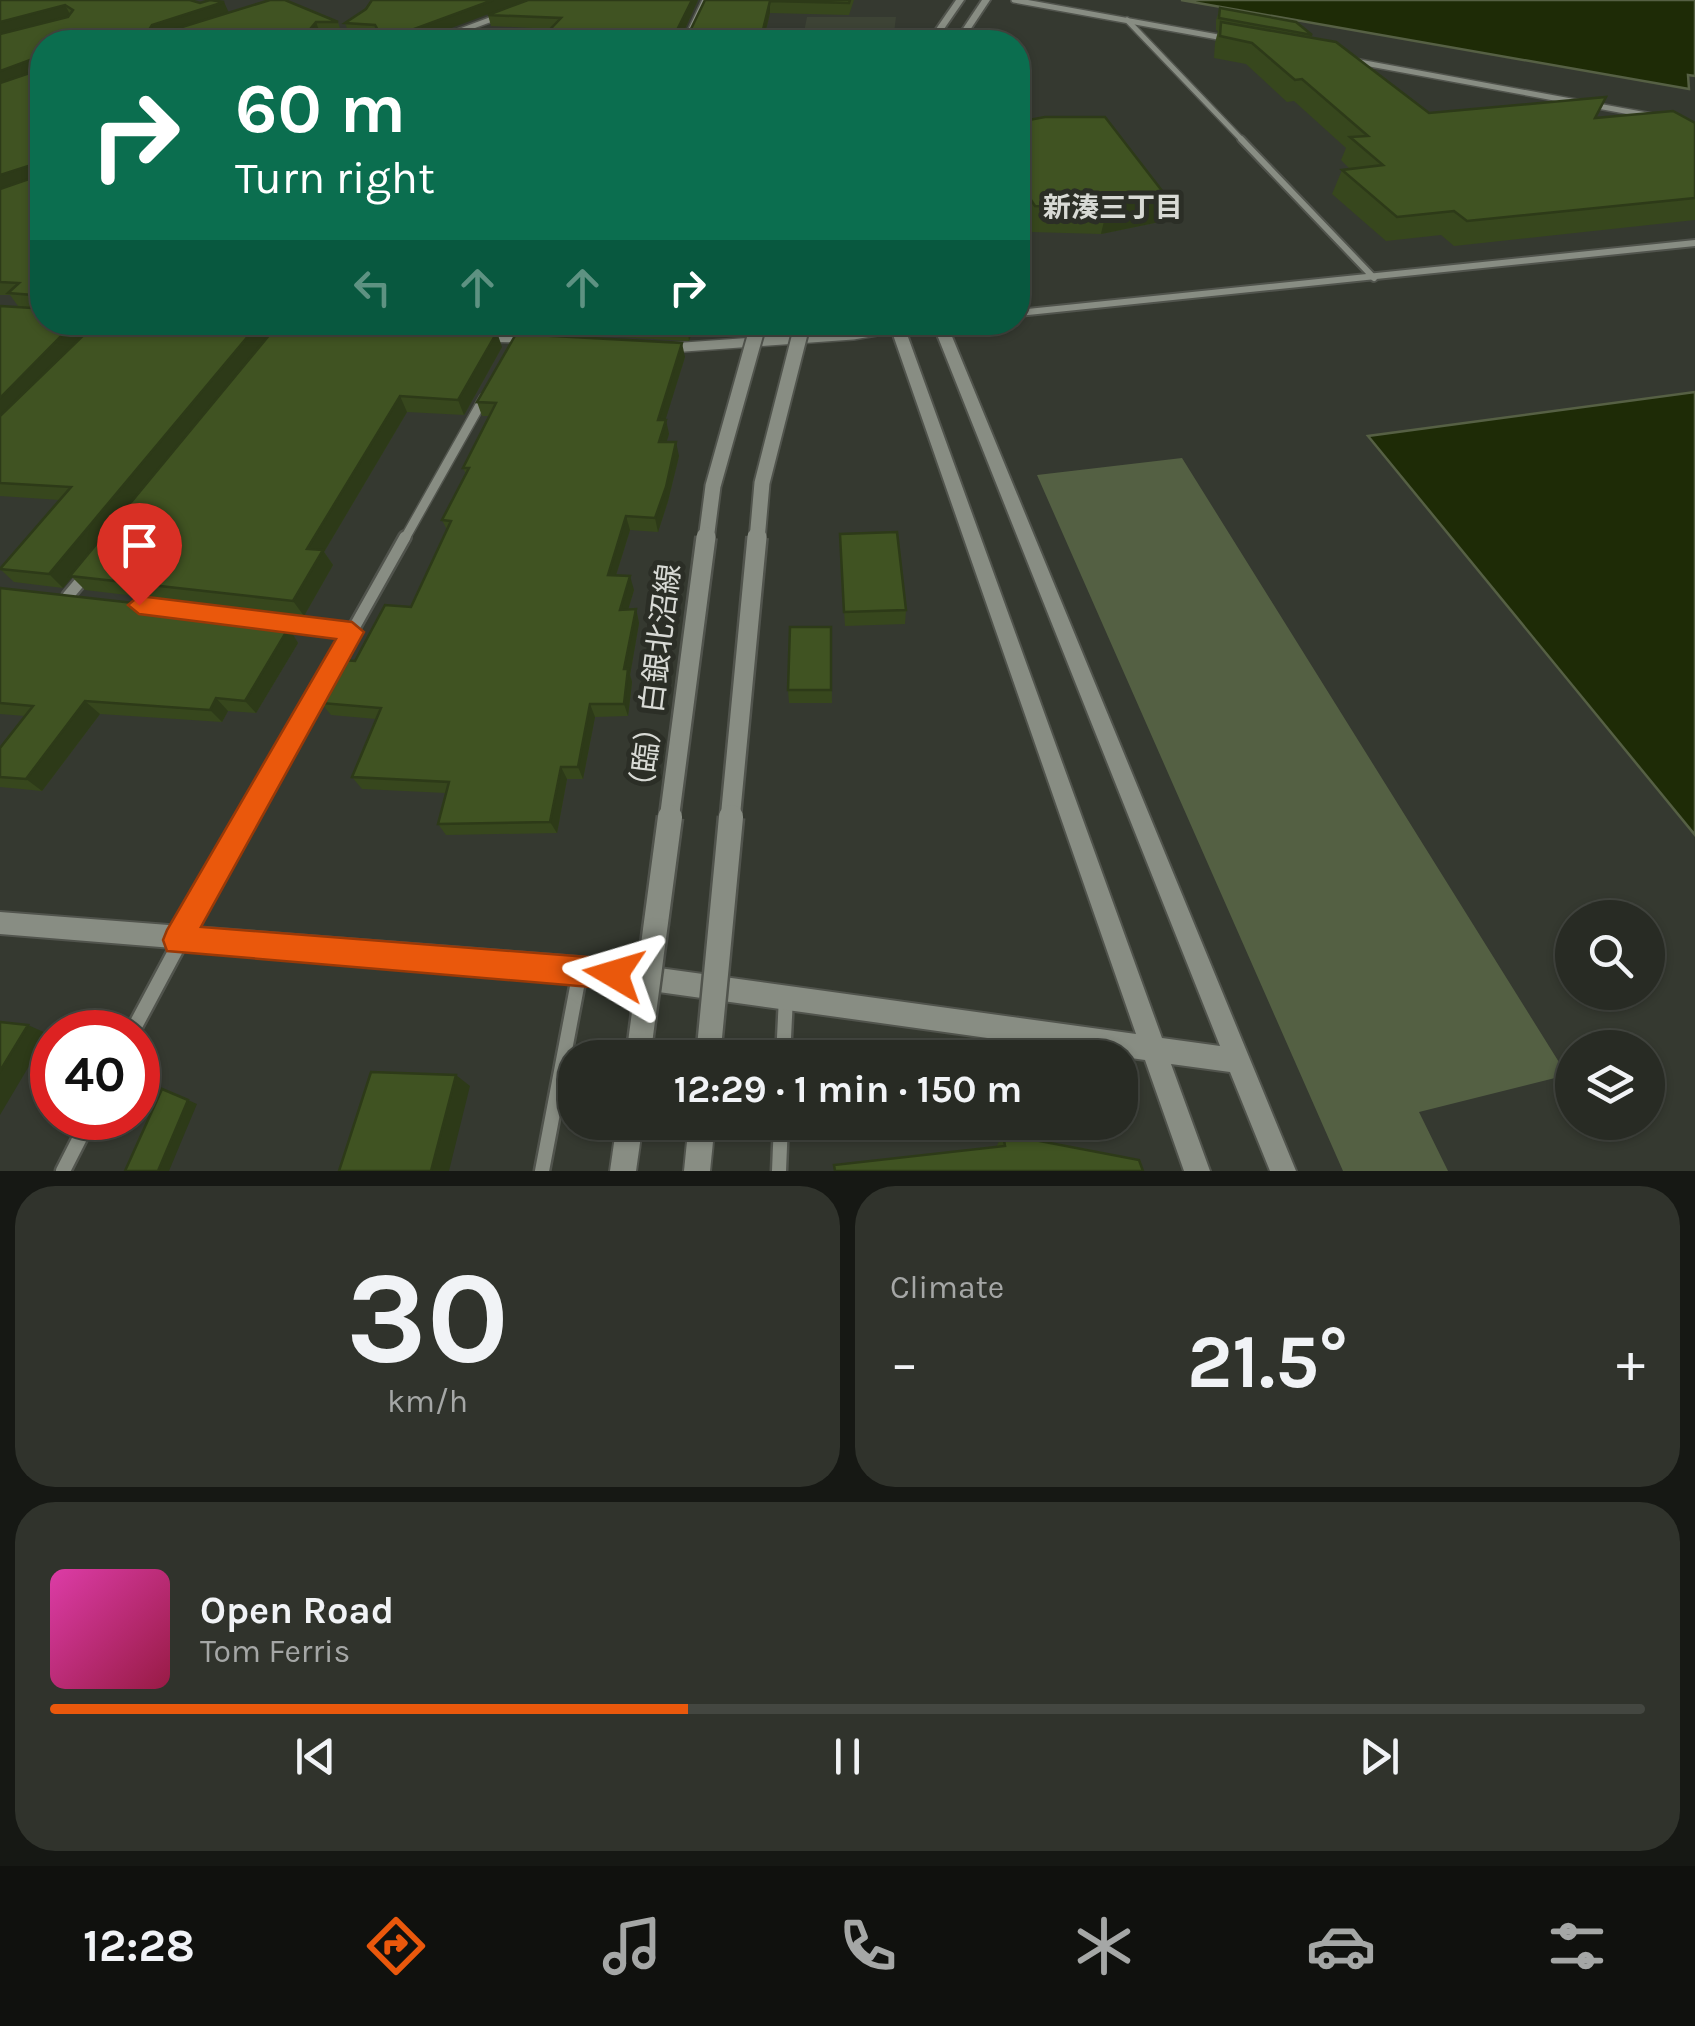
<!DOCTYPE html>
<meta charset="utf-8">
<style>
body{margin:0;font-family:Karla,"Noto Sans JP",sans-serif;background:#30332c;color:#f1f3f6;height:100vh;display:flex;flex-direction:column;font-size:38px;white-space:nowrap}
*{box-sizing:border-box;margin:0}
p{font-size:32px;color:#a5a7a6}
.icon{flex:none;width:55px;height:55px;fill:none;stroke:currentColor;stroke-width:2;stroke-linecap:round;stroke-linejoin:round}
.map{position:relative;height:1171px;overflow:hidden}
.sheet{display:flex;flex-direction:column;gap:15px;padding:15px;background:#161814;flex:1}
.sheet>*{flex:none}
.top-card{position:absolute;left:30px;top:30px;width:1000px;height:305px;border-radius:40px;box-shadow:0 2px 8px #0004,0 0 0 2px #444741;background:#0b6e4f;color:#fff;overflow:hidden}
.fabs{position:absolute;left:1555px;top:900px;display:grid;gap:20px}
.fabs a{display:grid;place-items:center;width:110px;height:110px;border-radius:50%;background:#282b24;box-shadow:0 2px 8px #0004,0 0 0 2px #444741;font-size:50px}
.speed{position:absolute;left:30px;top:1010px;display:flex;gap:20px;font-size:50px;font-weight:700;text-align:center}
.speed>*{display:grid;place-content:center;width:130px;height:130px;border-radius:50%;background:#282b24;box-shadow:0 2px 8px #0004,0 0 0 2px #444741;line-height:1}
.speed .limit{border:15px solid #d22;background:#fff;color:#111}
.pin{position:absolute;display:grid;place-items:center;width:85px;height:85px;color:#fff;margin:-102px -42px;border-radius:50% 50% 50% 0;rotate:-45deg;box-shadow:0 0 10px #0007}
.pin .icon{rotate:45deg}
.me{position:absolute;width:110px;margin:-55px;rotate:277deg;stroke-linejoin:round;filter:drop-shadow(0 0 8px #0008)}
.turn{display:flex;align-items:center;gap:35px;height:210px;padding:0 40px;font-size:45px}
.turn .icon{width:130px;height:130px;stroke-width:2.5}
.turn b{display:block;font-size:70px;line-height:85px}
.lanes{display:flex;align-items:center;height:95px;padding:0 40px;background:#0003;justify-content:center;gap:50px;direction:ltr}
.lanes .off{opacity:.35}
.big{font-size:75px;font-weight:700;line-height:1.1}
.sheet .tile{flex:1;display:flex;flex-direction:column;justify-content:center;gap:15px;min-width:0;padding:0 35px;border-radius:40px;background:#30332c}
.sheet .dial{align-items:center;gap:0}
.dial b{font-size:130px;line-height:1}
.song{display:flex;align-items:center;gap:30px}
.cover{width:120px;height:120px;border-radius:15px;background:linear-gradient(135deg,hsl(320 70% 55%),hsl(340 70% 35%))}
.played{height:10px;border-radius:5px;background:linear-gradient(90deg,#ea580c 40%,#444741 40%)}
.keys{display:flex;justify-content:space-around;direction:ltr}
.heat{display:flex;justify-content:space-between;align-items:center;font-size:55px;direction:ltr}
.sheet .tiles{flex:1;display:grid;gap:15px;grid-template-columns:1fr 1fr}
.tile:last-child{grid-column:span 2}
.trip{position:absolute;left:558px;top:1040px;width:580px;height:100px;border-radius:40px;background:#282b24;box-shadow:0 2px 8px #0004,0 0 0 2px #444741;font-weight:700;line-height:100px;text-align:center}
.menu{display:flex;height:160px;justify-content:space-around;align-items:center;background:#10110e;color:#a5a7a6}
.menu .icon{width:70px;height:70px}
.menu .selected{color:#ea580c}
.menu b{font-size:45px;color:#f1f3f6}
.map>svg:first-child{display:block}
</style>
<div class="map">
<svg width="1695" height="1171" viewBox="0 0 1695 1171">
<rect width="100%" height="100%" fill="#353930"/>
<polygon fill="#3d4335" points="807,17 896,17 893,42 835,42 836,33 804,32"/>
<polygon fill="#546043" points="1182,458 1567,1075 1419,1112 1448,1171 1343,1171 1037,475"/>
<g fill="#1e2b06" stroke="#566044" stroke-width="2.5">
<polygon points="1181,0 1695,0 1695,76 1688,75 1689,89"/>
<polygon points="1695,392 1695,835 1368,436"/>
</g>
<g fill="none" stroke-linecap="round" stroke-linejoin="round">
<g stroke="#51544d" stroke-width="8">
<g id="minor-far4">
<polyline points="1014,0 1229,39"/>
<polyline points="1127,20 1243,141"/>
<polyline points="431,42 500,16"/>
<polyline points="685,42 705,0"/>
<polyline points="1354,61 1652,116"/>
</g>
</g>
<g stroke="#51544d" stroke-width="10">
<g id="minor-far3">
<polyline points="1241,139 1374,278"/>
<polyline points="1018,313 1695,243"/>
</g>
</g>
<g stroke="#51544d" stroke-width="12">
<g id="minor-far2">
<polyline points="486,337 524,338"/>
<polyline points="515,344 526,322"/>
<polyline points="671,348 853,335 929,322"/>
<polyline points="404,540 484,398"/>
</g>
</g>
<g stroke="#51544d" stroke-width="16">
<g id="minor-far1">
<polyline points="68,596 85,576"/>
<polyline points="274,622 352,631"/>
<polyline points="246,820 405,537"/>
</g>
</g>
<g stroke="#51544d" stroke-width="19">
<g id="minor">
<polyline points="132,1032 247,817"/>
<polyline points="783,1058 786,997"/>
<polyline points="63,1171 90,1118"/>
<polyline points="542,1171 580,971"/>
<polyline points="779,1171 781,1122"/>
</g>
</g>
<g stroke="#51544d" stroke-width="4">
<g id="tertiary">
<polygon points="956,0 964,0 935,42 927,42"/>
<polygon points="982,0 990,0 962,42 954,42"/>
<polygon points="899,322 904,326 1162,1038 1220,1046 932,322 946,322 1296,1171 1270,1171 1230,1072 1171,1064 1210,1171 1184,1171 1145,1060 580,981 0,934 0,912 580,957 1136,1034 890,326"/>
<polygon points="617,1122 643,1122 636,1171 610,1171"/>
<polygon points="689,1122 715,1122 710,1171 684,1171"/>
</g>
</g>
<use href="#minor-far4" stroke="#888d83" stroke-width="5"/>
<use href="#minor-far3" stroke="#888d83" stroke-width="6"/>
<use href="#minor-far2" stroke="#888d83" stroke-width="9"/>
<use href="#minor-far1" stroke="#888d83" stroke-width="11"/>
<use href="#minor" stroke="#888d83" stroke-width="14"/>
<use href="#tertiary" fill="#888d83" fill-rule="evenodd"/>
<g stroke="#51544d" stroke-width="19" stroke-linecap="butt">
<g id="tertiary-bridge-far2">
<polyline points="706,540 713,486 759,322"/>
<polyline points="757,540 762,483 803,322"/>
</g>
</g>
<g stroke="#51544d" stroke-width="24" stroke-linecap="butt">
<g id="tertiary-bridge-far1">
<polyline points="669,820 706,537"/>
<polyline points="730,820 757,537"/>
</g>
</g>
<g stroke="#51544d" stroke-width="29" stroke-linecap="butt">
<g id="tertiary-bridge">
<polyline points="638,1058 670,817"/>
<polyline points="708,1058 731,817"/>
</g>
</g>
<use href="#tertiary-bridge-far2" stroke="#888d83" stroke-width="15"/>
<use href="#tertiary-bridge-far1" stroke="#888d83" stroke-width="19"/>
<use href="#tertiary-bridge" stroke="#888d83" stroke-width="24"/>
</g>
<g fill="#37471d">
<polygon points="0,0 229,12 338,22 342,34 320,33 373,36 349,34 345,23 366,9 414,42 42,42 42,322 261,322 269,336 502,347 464,415 407,412 324,552 333,565 304,616 85,590 72,577 63,588 14,582 0,569 60,500 0,496 0,306 18,306 10,295 0,295"/>
<polygon points="698,0 682,36 689,33 705,0 854,0 849,15 770,13 763,42 538,42 551,29 491,26 488,15"/>
<polygon points="1220,8 1312,35 1311,38 1429,113 1595,118 1695,123 1695,220 1454,246 1441,235 1386,241 1332,194 1342,170 1350,169 1341,160 1346,148 1294,101 1287,102 1246,64 1214,58 1215,43 1218,31 1216,30 1216,20"/>
<polygon points="1018,122 1166,196 1159,222 1101,234 1031,232 1018,211"/>
<polygon points="330,322 519,322 511,332"/>
<polygon points="526,322 724,322 719,336 692,333 689,341 529,332"/>
<polygon points="685,357 665,420 669,434 666,442 679,456 668,501 658,532 630,530 616,575 634,590 628,609 636,609 639,623 630,675 632,682 628,716 595,717 583,779 567,779 557,833 446,835 438,824 446,793 362,789 352,777 376,719 331,715 321,703 355,661 411,607 447,530 442,520 466,474 463,468 489,416 482,416 477,402"/>
<polygon points="840,549 906,610 905,624 845,626"/>
<polygon points="0,588 284,620 298,643 256,713 228,711 222,722 100,714 42,791 0,787 0,748 25,716 0,714"/>
<polygon points="831,627 832,703 789,703 788,690"/>
<polygon points="1003,1134 1143,1171 996,1147"/>
</g>
<g fill="#2d3a18">
<polygon points="493,0 526,0 414,42 379,42"/>
<polygon points="692,0 698,0 679,42 677,30"/>
<polygon points="770,1 770,13 763,42 760,42"/>
<polygon points="224,2 229,13 155,42 149,30 152,25"/>
<polygon points="65,5 71,16 0,35 0,22"/>
<polygon points="316,22 320,33 316,40 311,28"/>
<polygon points="33,59 40,71 0,87 0,71"/>
<polygon points="31,165 40,177 0,191 0,175"/>
<polygon points="1166,196 1159,222 1101,234 1107,208"/>
<polygon points="75,322 98,322 0,424 0,398"/>
<polygon points="261,322 269,336 63,588 49,574"/>
<polygon points="508,322 519,322 511,332"/>
<polygon points="689,322 690,322 692,333 689,341 687,327"/>
<polygon points="717,322 724,322 719,336"/>
<polygon points="497,332 502,347 464,415 458,400"/>
<polygon points="682,343 685,357 661,434 658,420"/>
<polygon points="400,396 407,412 324,552 333,565 304,616 293,601 307,549"/>
<polygon points="666,420 669,434 662,456 659,442"/>
<polygon points="676,442 679,456 668,501 658,532 655,518"/>
<polygon points="626,516 630,530 612,588 608,575"/>
<polygon points="630,576 634,590 624,623 620,610"/>
<polygon points="636,609 639,623 630,675 632,682 628,716 624,704 624,669"/>
<polygon points="284,620 298,643 256,713 245,701"/>
<polygon points="216,698 228,711 222,722 210,710"/>
<polygon points="85,701 100,714 42,791 26,779"/>
<polygon points="590,704 595,717 583,779 578,767"/>
<polygon points="561,767 567,779 557,833 550,822"/>
<polygon points="28,1025 48,1034 0,1115 0,1071"/>
<polygon points="456,1075 470,1086 449,1171 431,1171"/>
<polygon points="188,1100 197,1104 169,1171 158,1171"/>
</g>
<g fill="#405322" stroke="#2d3a18" stroke-width="2.5">
<polygon points="0,0 190,0 200,3 210,0 224,2 152,25 149,30 153,36 270,0 285,0 338,22 316,22 311,28 315,33 372,36 379,32 375,25 345,23 366,9 372,0 493,0 379,42 42,42 42,322 75,322 0,398 0,306 32,308 38,303 33,295 8,293 19,283 0,282 0,189 35,177 40,170 31,165 0,175 0,83 36,71 41,64 33,59 0,71 0,34 68,17 73,10 65,5 0,22"/>
<polygon points="528,0 692,0 677,30 682,36 689,33 705,0 850,0 849,3 770,1 760,42 538,42 561,18 488,15"/>
<polygon points="1220,8 1296,22 1312,35 1219,18"/>
<polygon points="1221,22 1336,42 1429,113 1606,97 1595,118 1673,111 1695,123 1695,198 1467,221 1454,211 1397,217 1342,170 1383,165 1350,137 1368,136 1302,79 1295,80 1252,43 1220,36"/>
<polygon points="1045,117 1105,117 1166,196 1107,208 1035,206 1018,180 1018,122"/>
<polygon points="97,322 260,322 49,574 0,569 71,487 0,483 0,416"/>
<polygon points="280,322 497,332 458,400 400,396 307,549 323,550 293,601 70,576"/>
<polygon points="602,322 689,322 687,327"/>
<polygon points="516,334 682,343 658,420 666,420 659,442 676,442 666,487 655,518 626,516 608,575 630,576 620,610 636,609 624,669 628,669 624,704 590,704 578,767 561,767 550,822 438,824 449,782 352,777 381,708 321,703 343,660 355,661 385,605 411,607 451,521 442,520 469,468 463,468 496,403 477,402"/>
<polygon points="897,532 906,610 844,612 840,534"/>
<polygon points="0,588 284,620 279,628 288,629 245,701 216,698 210,710 85,701 26,779 0,777 0,748 33,706 0,703"/>
<polygon points="790,627 831,627 831,690 788,690"/>
<polygon points="0,1022 28,1025 0,1071"/>
<polygon points="371,1072 456,1075 431,1171 339,1171"/>
<polygon points="162,1089 188,1100 158,1171 125,1171"/>
<polygon points="1003,1134 1139,1160 1143,1171 835,1171 834,1165 1005,1146"/>
</g>
<polygon fill="#ea580c" stroke="#983908" stroke-width="2.5" points="139,596 352,622 364,632 201,927 614,959 625,963 630,974 625,985 614,989 167,951 163,940 167,930 336,639 139,614 128,605"/>
<g text-anchor="middle" dominant-baseline="central" stroke-width="10" stroke-linejoin="round" paint-order="stroke">
<g font-size="28" font-weight="bold" fill="#d8dad5" stroke="#2b2e26">
<text x="1113" y="207">新湊三丁目</text>
</g>
<g font-size="30" fill="#d8dad5" stroke="#2b2e26">
<text transform="translate(655 683) rotate(-83)">（臨）白銀北沼線</text>
</g>
</g>
</svg>
<div class="fabs">
<a><svg class="icon" aria-label="search" viewBox="0 0 24 24"><circle cx="10" cy="10" r="6"/><path d="M15 15l6 6"/></svg></a>
<a><svg class="icon" aria-label="layers" viewBox="0 0 24 24"><path d="M12 4l9 5-9 5-9-5zM3 14l9 5 9-5"/></svg></a>
</div>
<div class="speed"><div class="limit">40</div></div>
<div class="pin" style="left:139px;top:605px;background:#d93025"><svg class="icon" aria-label="arrive" viewBox="0 0 24 24"><path d="M6 21V4h12l-3 4 3 4H6"/></svg></div>
<svg class="me" style="left:614px;top:974px" viewBox="-20 -20 40 40"><path d="M0-17L14 15 0 8-14 15z" fill="#ea580c" stroke="#fff" stroke-width="4"/></svg>
<div class="trip">12:29 · 1 min · 150 m</div>
<div class="top-card">
<div class="turn"><svg class="icon" aria-label="right" viewBox="0 0 24 24"><path d="M7 20v-9h11M14 6l5 5-5 5"/></svg><div><b>60 m</b>Turn right</div></div>
<div class="lanes"><svg class="icon off" aria-label="left" viewBox="0 0 24 24"><path d="M17 20v-9H6M10 6l-5 5 5 5"/></svg><svg class="icon off" aria-label="ahead" viewBox="0 0 24 24"><path d="M12 20V5M6 11l6-6 6 6"/></svg><svg class="icon off" aria-label="ahead" viewBox="0 0 24 24"><path d="M12 20V5M6 11l6-6 6 6"/></svg><svg class="icon" aria-label="right" viewBox="0 0 24 24"><path d="M7 20v-9h11M14 6l5 5-5 5"/></svg></div>
</div>
</div>
<section class="sheet">
<div class="tiles">
<div class="tile dial"><b>30</b><p>km/h</p></div>
<div class="tile"><p>Climate</p>
<div class="heat"><a>−</a><b class="big">21.5°</b><a>+</a></div>
</div>
<div class="tile">
<div class="song"><i class="cover"></i><div><b>Open Road</b><p>Tom Ferris</p></div></div>
<div class="played"></div>
<div class="keys"><svg class="icon" aria-label="previous" viewBox="0 0 24 24"><path d="M18 5L8 12l10 7zM5 5v14"/></svg><svg class="icon" aria-label="pause" viewBox="0 0 24 24"><path d="M8 5v14M16 5v14"/></svg><svg class="icon" aria-label="next" viewBox="0 0 24 24"><path d="M6 5l10 7-10 7zM19 5v14"/></svg></div>
</div>
</div>
</section>
<nav class="menu">
<b>12:28</b>
<svg class="icon selected" aria-label="directions" viewBox="0 0 24 24"><path d="M12 3l9 9-9 9-9-9zM9 14v-3h6M13 9l2 2-2 2"/></svg>
<svg class="icon" aria-label="music" viewBox="0 0 24 24"><path d="M9 18V5l10-2v13"/><circle cx="6" cy="18" r="3"/><circle cx="16" cy="16" r="3"/></svg>
<svg class="icon" aria-label="phone" viewBox="0 0 24 24"><path d="M5 4h4l2 5-3 2q2 4 5 5l2-3 5 2v4C11 20 4 13 5 4z"/></svg>
<svg class="icon" aria-label="climate" viewBox="0 0 24 24"><path d="M12 3v18M4 7l16 10M4 17L20 7"/></svg>
<svg class="icon" aria-label="car" viewBox="0 0 24 24"><path d="M5 17H2v-5l4-1 3-4h7l3 4 3 1v5h-3M9 17h6M6 11h13"/><circle cx="7" cy="17" r="2"/><circle cx="17" cy="17" r="2"/></svg>
<svg class="icon" aria-label="filters" viewBox="0 0 24 24"><path d="M4 7h16M4 17h16"/><circle cx="9" cy="7" r="2"/><circle cx="15" cy="17" r="2"/></svg>
</nav>
